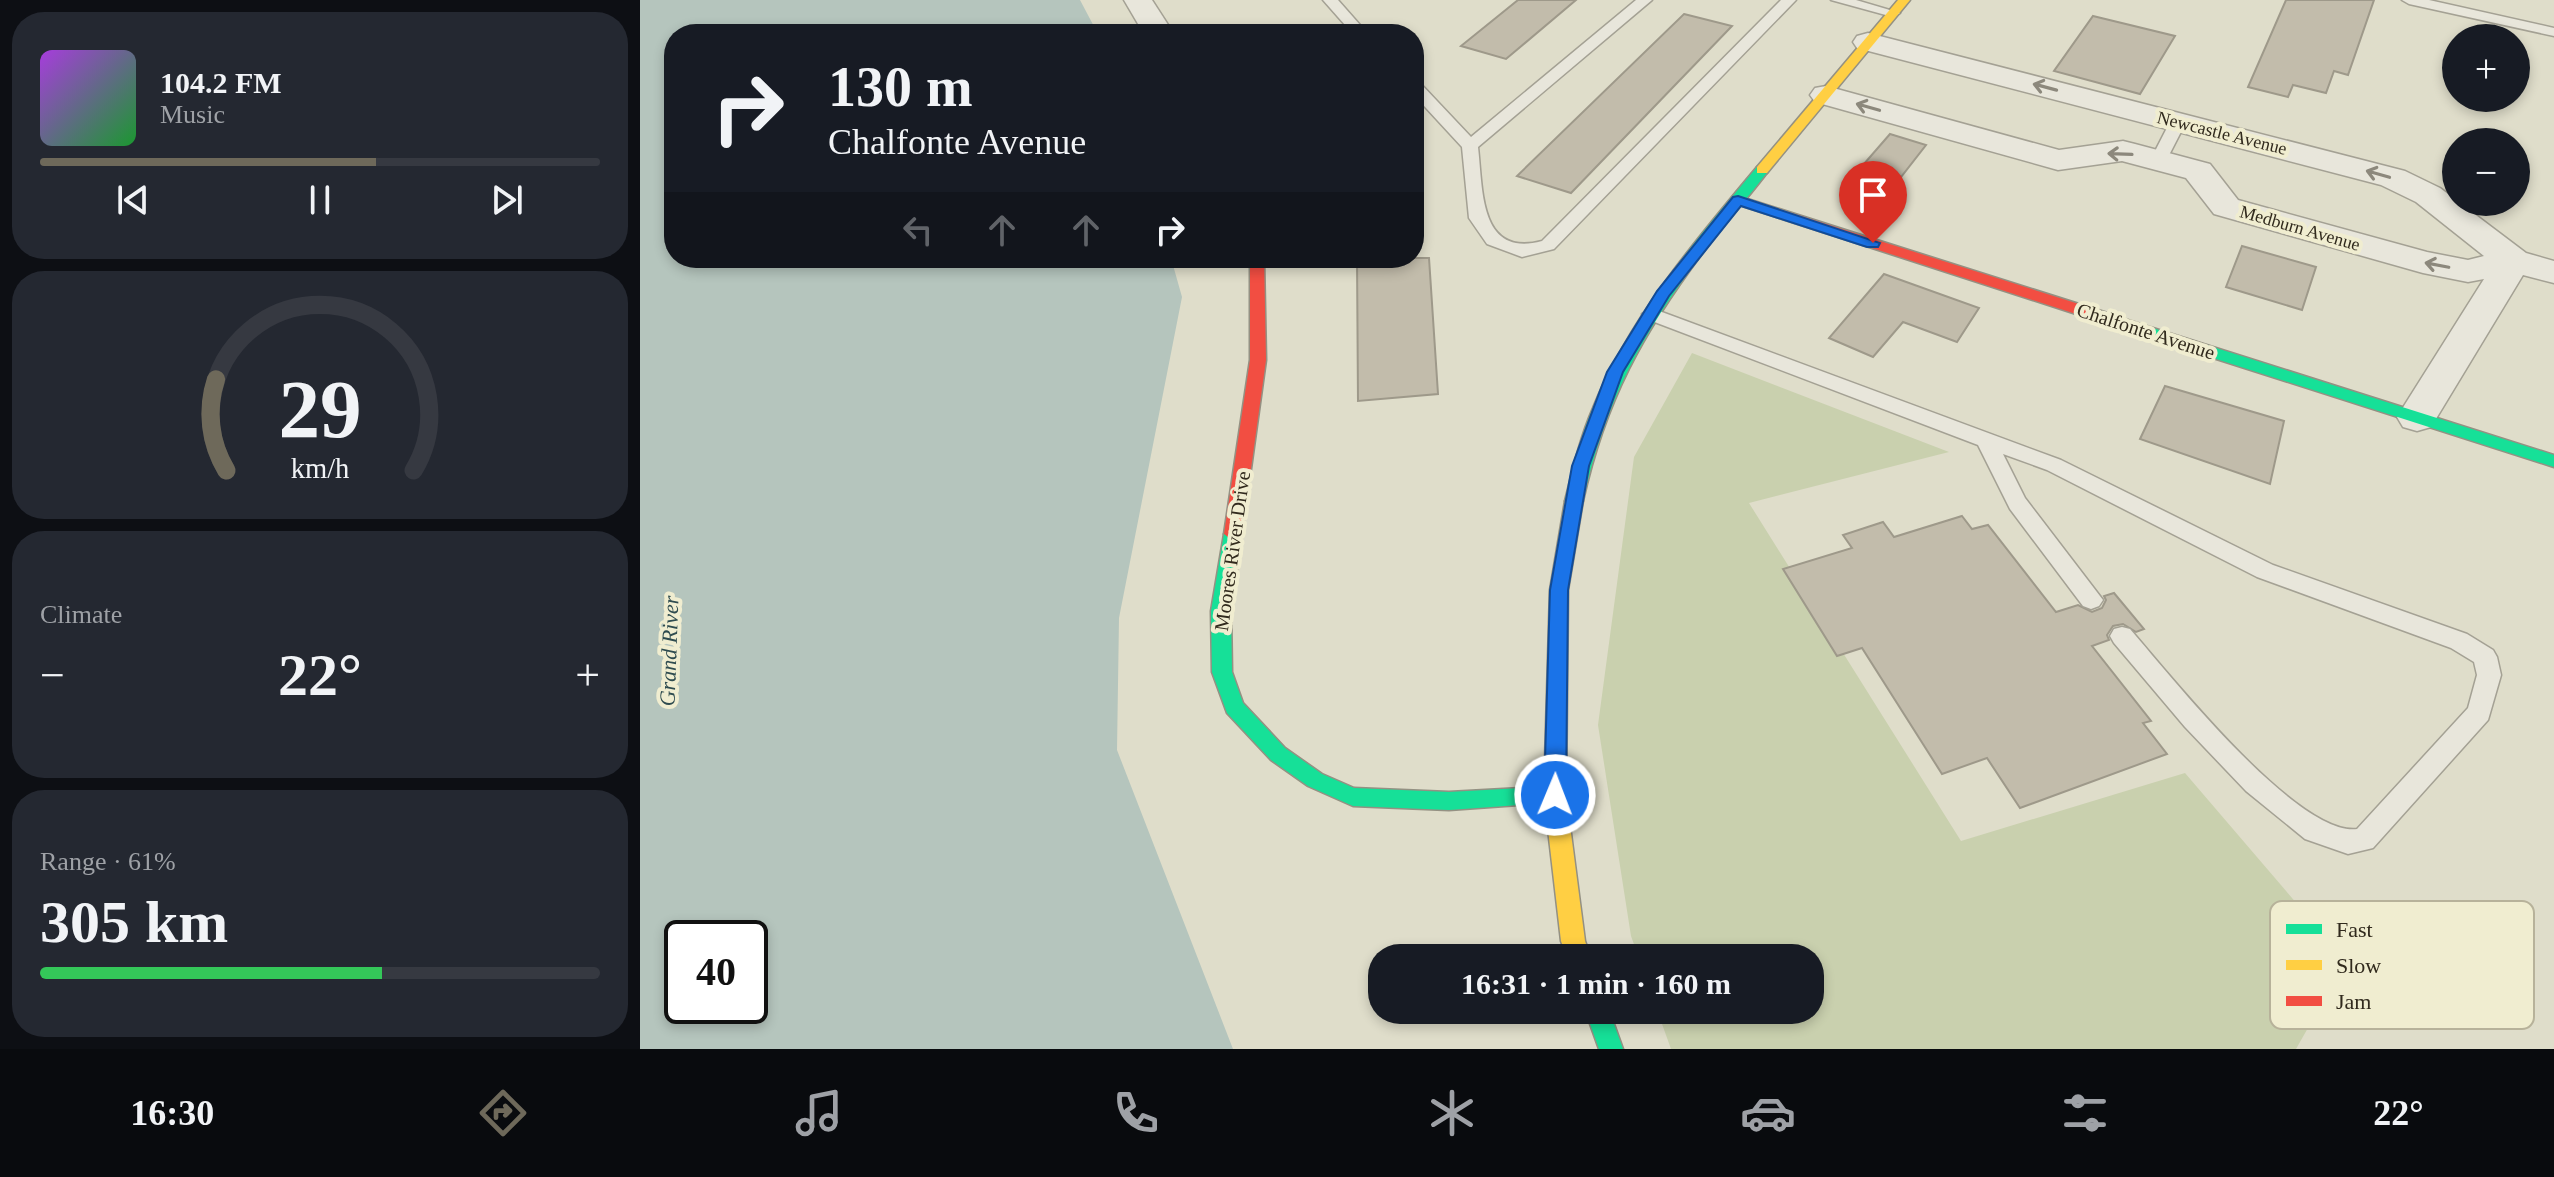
<!DOCTYPE html>
<meta charset="utf-8">
<style>
body{margin:0;font-family:Georgia,serif;background:#242831;color:#f1f3f6;height:100vh;display:flex;flex-direction:column;font-size:30px;white-space:nowrap}
*{box-sizing:border-box;margin:0}
p{font-size:26px;color:#9ea1a6}
.icon{flex:none;width:44px;height:44px;fill:none;stroke:currentColor;stroke-width:2;stroke-linecap:round;stroke-linejoin:round}
.map{position:relative;flex:1;overflow:hidden}
.panel{display:flex;flex-direction:column;gap:12px;padding:12px;background:#0d0f14;width:640px}
.panel>*{flex:none}
.banner{position:absolute;left:24px;top:24px;width:760px;height:244px;border-radius:32px;box-shadow:0 4px 12px #0003;background:#171b24;color:#f1f3f6;overflow:hidden}
.fabs{position:absolute;left:1802px;top:24px;display:grid;gap:16px}
.fabs a{display:grid;place-items:center;width:88px;height:88px;border-radius:50%;background:#171b24;box-shadow:0 4px 12px #0003;font-size:40px}
.speed{position:absolute;left:24px;top:920px;display:flex;gap:16px;font-size:40px;font-weight:700;text-align:center}
.speed>*{display:grid;place-content:center;width:104px;height:104px;border-radius:50%;background:#171b24;box-shadow:0 4px 12px #0003;line-height:1}
.speed .limit{border:4px solid #111;border-radius:12px;background:#fff;color:#111}
.pin{position:absolute;display:grid;place-items:center;width:68px;height:68px;color:#fff;margin:-82px -34px;border-radius:50% 50% 50% 0;rotate:-45deg;box-shadow:0 0 8px #0007}
.pin .icon{rotate:45deg}
.me{position:absolute;width:88px;margin:-44px;rotate:1deg;stroke-linejoin:round;filter:drop-shadow(0 0 6px #0008)}
.turn{display:flex;align-items:center;gap:28px;height:168px;padding:0 32px;font-size:36px}
.turn .icon{width:104px;height:104px;stroke-width:2.5}
.turn b{display:block;font-size:56px;line-height:68px}
.lanes{display:flex;align-items:center;height:76px;padding:0 32px;background:#0003;justify-content:center;gap:40px;direction:ltr}
.lanes .off{opacity:.35}
.big{font-size:60px;font-weight:700;line-height:1.1}
.panel .tile{flex:1;display:flex;flex-direction:column;justify-content:center;gap:12px;min-width:0;padding:0 28px;border-radius:32px;background:#242831}
.panel .dial{align-items:center;gap:0}
.dial svg{height:208px;overflow:visible;fill:none;stroke:#363941;stroke-width:7;stroke-linecap:round;text-anchor:middle}
.dial text{fill:#f1f3f6;stroke:none}
.song{display:flex;align-items:center;gap:24px}
.cover{width:96px;height:96px;border-radius:12px;background:linear-gradient(135deg,hsl(280 70% 55%),hsl(130 70% 35%))}
.played{height:8px;border-radius:4px;background:linear-gradient(90deg,#6e695a 60%,#363941 60%)}
.keys{display:flex;justify-content:space-around;direction:ltr}
.heat{display:flex;justify-content:space-between;align-items:center;font-size:44px;direction:ltr}
.charge{height:12px;border-radius:6px;background:linear-gradient(90deg,#34c759 61%,#363941 0)}
.trip{position:absolute;left:728px;top:944px;width:456px;height:80px;border-radius:32px;background:#171b24;box-shadow:0 4px 12px #0003;font-weight:700;line-height:80px;text-align:center}
.menu{display:flex;height:128px;justify-content:space-around;align-items:center;background:#090b0e;color:#9ea1a6}
.menu .icon{width:56px;height:56px}
.menu .current{color:#6e695a}
.menu b{font-size:36px;color:#f1f3f6}
main{display:flex;flex:1;min-height:0}
.map>svg:first-child{display:block}
</style>
<main>
<section class="panel">
<div class="tile">
<div class="song"><i class="cover"></i><div><b>104.2 FM</b><p>Music</p></div></div>
<div class="played"></div>
<div class="keys"><svg class="icon" aria-label="previous" viewBox="0 0 24 24"><path d="M18 5L8 12l10 7zM5 5v14"/></svg><svg class="icon" aria-label="pause" viewBox="0 0 24 24"><path d="M8 5v14M16 5v14"/></svg><svg class="icon" aria-label="next" viewBox="0 0 24 24"><path d="M6 5l10 7-10 7zM19 5v14"/></svg></div>
</div>
<div class="tile dial"><svg viewBox="0 0 100 80">
<path d="M14 69A42 42 0 1 1 86 69"/>
<path d="M14 69A42 42 0 0 1 10 34" stroke="#6e695a"/>
<text x="50" y="56" font-size="32" font-weight="700">29</text>
<text x="50" y="72" font-size="11">km/h</text>
</svg></div>
<div class="tile"><p>Climate</p>
<div class="heat"><a>−</a><b class="big">22°</b><a>+</a></div>
</div>
<div class="tile"><p>Range · 61%</p><b class="big">305 km</b><div class="charge"></div></div>
</section>
<div class="map">
<svg width="1914" height="1049" viewBox="0 0 1914 1049">
<rect width="100%" height="100%" fill="#dfddca"/>
<polygon fill="#c9d0ae" points="1052,353 1309,452 1109,503 1321,841 1545,773 1706,961 1656,1049 1031,1049 1017,1010 1170,1010 1170,958 999,958 991,936 958,725 994,457"/>
<path fill="#b5c5bd" fill-rule="evenodd" d="M0 0H440L458 34H34V258H531L542 297 479 618 477 750 593 1049H0ZM42 938H110V1006H42Z"/>
<g fill="#c2bcab" stroke="#9e998a" stroke-width="2">
<polygon points="878,0 936,0 866,59 821,46"/>
<polygon points="1646,0 1734,0 1708,75 1694,71 1686,93 1653,85 1648,97 1608,87"/>
<polygon points="1044,14 1092,26 931,193 877,176"/>
<polygon points="1453,16 1535,36 1500,94 1414,71"/>
<polygon points="1250,134 1286,145 1261,177 1223,165"/>
<polygon points="1602,246 1676,267 1662,310 1586,287"/>
<polygon points="717,258 789,258 798,394 718,401"/>
<polygon points="1244,274 1339,308 1317,342 1263,322 1233,357 1189,338"/>
<polygon points="1525,386 1644,421 1630,484 1500,439"/>
<polygon points="1322,516 1332,529 1348,525 1416,612 1438,605 1452,612 1462,608 1466,600 1464,596 1474,593 1504,629 1496,632 1483,624 1473,626 1467,635 1469,640 1452,646 1511,721 1503,723 1527,754 1380,808 1347,758 1302,774 1222,648 1197,656 1143,569 1212,548 1203,535 1243,522 1254,537"/>
</g>
<g fill="none" stroke-linecap="round" stroke-linejoin="round">
<g stroke="#a4a194" stroke-width="3">
<g id="lane">
<polygon points="683,0 698,0 728,34 713,34"/>
<path d="M996 0H1012L838 147C843 190 839 258 902 241L1141 0H1156L914 249 882 257 847 244 829 218 822 147 774 95V81L780 83 831 137Z"/>
<polygon points="1191,0 1216,0 1260,13 1253,17"/>
<polygon points="1762,0 1789,0 1914,28 1914,36 1769,4"/>
<polygon points="1538,117 1546,122 1526,161 1524,165 1512,165 1510,161 1530,122"/>
<path d="M1011 308 1421 460 1633 565 1827 634 1853 650 1857 657 1861 675 1848 720 1733 848 1708 854 1665 839 1606 791 1545 727 1474 643 1470 636 1474 629 1482 627 1490 629C1530 675 1657 836 1717 829L1828 708 1837 675 1834 662 1811 648 1617 577 1407 470 1363 454 1385 498 1463 600 1459 606 1451 609 1443 606 1370 509 1338 445 1004 318 1002 314Z"/>
</g>
</g>
<g stroke="#a4a194" stroke-width="3">
<g id="street">
<polygon points="484,0 512,0 534,34 504,34"/>
<polygon points="1228,33 1765,171 1800,188 1886,253 1914,261 1914,283 1883,275 1791,427 1777,431 1763,427 1757,417 1844,279 1828,282 1783,273 1574,214 1546,178 1482,161 1418,170 1175,102 1170,95 1175,88 1186,86 1419,150 1483,141 1495,144 1570,164 1598,200 1787,252 1828,260 1844,256 1776,202 1741,185 1217,48 1213,42 1217,36"/>
</g>
</g>
<g stroke="#949183" stroke-width="3">
<g id="fast">
<path d="M1122 166 1129 170C1108 198 1085 223 1064 251 1003 332 965 401 943 501L940 506H928L925 501C933 469 940 438 953 408 990 317 1055 241 1117 167Z"/>
<polygon points="1475,316 1914,455 1914,467 1470,325 1467,321 1470,317"/>
<polygon points="593,527 602,534 591,611 592,672 603,703 645,748 682,774 714,788 809,792 915,786 923,788 926,795 923,802 809,810 713,806 668,786 631,760 587,713 572,672 571,611 584,534"/>
<polygon points="945,1010 969,1010 983,1049 959,1049"/>
</g>
</g>
<g stroke="#949183" stroke-width="3">
<g id="slow">
<polygon points="1258,0 1270,0 1127,173 1117,173 1117,167"/>
<polygon points="934,495 943,501 928,590 926,795 945,941 951,958 927,958 921,941 904,795 910,590 925,501"/>
</g>
</g>
<g stroke="#949183" stroke-width="3">
<g id="jam">
<polygon points="1098,196 1480,317 1483,321 1475,326 1470,325 1093,203 1091,200"/>
<polygon points="610,258 624,258 626,360 602,534 593,541 584,534 610,360"/>
</g>
</g>
<use href="#lane" fill="#e8e6db" fill-rule="evenodd"/>
<use href="#street" fill="#e8e6db" fill-rule="evenodd"/>
<use href="#fast" fill="#16e098" fill-rule="evenodd"/>
<use href="#slow" fill="#ffcf43" fill-rule="evenodd"/>
<use href="#jam" fill="#f24e42" fill-rule="evenodd"/>
</g>
<defs><path id="oneway-shaft" d="M-6 0H5M1.5-3L5.5 0L1.5 3" fill="none" stroke-width="1.6" stroke-linecap="round" stroke-linejoin="round" transform="scale(2)"/></defs>
<g stroke="#8c887c">
<use href="#oneway-shaft" transform="translate(1405 87) rotate(-165)"/>
<use href="#oneway-shaft" transform="translate(1228 107) rotate(-164)"/>
<use href="#oneway-shaft" transform="translate(1480 154) rotate(-178)"/>
<use href="#oneway-shaft" transform="translate(1738 174) rotate(-164)"/>
<use href="#oneway-shaft" transform="translate(1797 265) rotate(-169)"/>
</g>
<polygon fill="#1a73e8" stroke="#114b97" stroke-width="2" points="1098,196 1240,243 1238,247 1227,247 1101,206 1029,296 983,372 949,466 928,590 926,795 923,801 915,804 907,801 904,795 910,590 932,466 967,372 1017,291 1093,197"/>
<g text-anchor="middle" dominant-baseline="central" stroke-width="8" stroke-linejoin="round" paint-order="stroke">
<g font-size="18" fill="#312a1d" stroke="#f0edd0">
<text transform="translate(1582 133) rotate(14)">Newcastle Avenue</text>
<text transform="translate(1660 228) rotate(16)">Medburn Avenue</text>
</g>
<g font-size="20" fill="#312a1d" stroke="#f0edd0">
<text transform="translate(1506 331) rotate(18)">Chalfonte Avenue</text>
<text transform="translate(592 551) rotate(-82)">Moores River Drive</text>
</g>
<g font-size="22" font-style="italic" fill="#2e4b4f" stroke="#f0edd0">
<text transform="translate(29 651) rotate(-88)">Grand River</text>
</g>
</g>
<rect x="1630" y="901" width="264" height="128" rx="12" fill="#f0edd0" stroke="#b7b29a" stroke-width="2"/>
<rect x="1646" y="924" width="36" height="10" fill="#16e098"/>
<rect x="1646" y="960" width="36" height="10" fill="#ffcf43"/>
<rect x="1646" y="996" width="36" height="10" fill="#f24e42"/>
<g font-size="22" fill="#312a1d">
<text x="1696" y="937">Fast</text>
<text x="1696" y="973">Slow</text>
<text x="1696" y="1009">Jam</text>
</g>
</svg>
<div class="fabs">
<a>+</a>
<a>−</a>
</div>
<div class="speed"><div class="limit">40</div></div>
<div class="pin" style="left:1233px;top:243px;background:#d93025"><svg class="icon" aria-label="arrive" viewBox="0 0 24 24"><path d="M6 21V4h12l-3 4 3 4H6"/></svg></div>
<svg class="me" style="left:915px;top:795px" viewBox="-20 -20 40 40"><circle r="17" fill="#1a73e8" stroke="#fff" stroke-width="3"/><path d="M0-11L8 9 0 5-8 9z" fill="#fff"/></svg>
<div class="trip">16:31 · 1 min · 160 m</div>
<div class="banner">
<div class="turn"><svg class="icon" aria-label="right" viewBox="0 0 24 24"><path d="M7 20v-9h11M14 6l5 5-5 5"/></svg><div><b>130 m</b>Chalfonte Avenue</div></div>
<div class="lanes"><svg class="icon off" aria-label="left" viewBox="0 0 24 24"><path d="M17 20v-9H6M10 6l-5 5 5 5"/></svg><svg class="icon off" aria-label="ahead" viewBox="0 0 24 24"><path d="M12 20V5M6 11l6-6 6 6"/></svg><svg class="icon off" aria-label="ahead" viewBox="0 0 24 24"><path d="M12 20V5M6 11l6-6 6 6"/></svg><svg class="icon" aria-label="right" viewBox="0 0 24 24"><path d="M7 20v-9h11M14 6l5 5-5 5"/></svg></div>
</div>
</div>
</main>
<nav class="menu">
<b>16:30</b>
<svg class="icon current" aria-label="directions" viewBox="0 0 24 24"><path d="M12 3l9 9-9 9-9-9zM9 14v-3h6M13 9l2 2-2 2"/></svg>
<svg class="icon" aria-label="music" viewBox="0 0 24 24"><path d="M9 18V5l10-2v13"/><circle cx="6" cy="18" r="3"/><circle cx="16" cy="16" r="3"/></svg>
<svg class="icon" aria-label="phone" viewBox="0 0 24 24"><path d="M5 4h4l2 5-3 2q2 4 5 5l2-3 5 2v4C11 20 4 13 5 4z"/></svg>
<svg class="icon" aria-label="climate" viewBox="0 0 24 24"><path d="M12 3v18M4 7l16 10M4 17L20 7"/></svg>
<svg class="icon" aria-label="car" viewBox="0 0 24 24"><path d="M5 17H2v-5l4-1 3-4h7l3 4 3 1v5h-3M9 17h6M6 11h13"/><circle cx="7" cy="17" r="2"/><circle cx="17" cy="17" r="2"/></svg>
<svg class="icon" aria-label="filters" viewBox="0 0 24 24"><path d="M4 7h16M4 17h16"/><circle cx="9" cy="7" r="2"/><circle cx="15" cy="17" r="2"/></svg>
<b>22°</b>
</nav>
